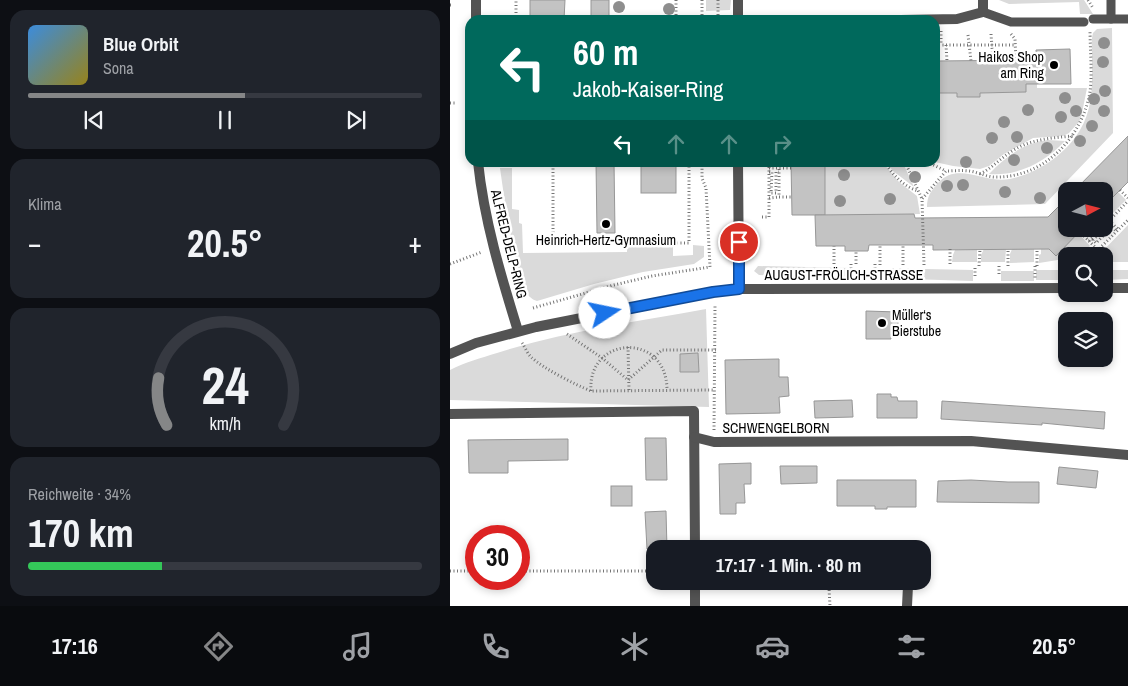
<!DOCTYPE html>
<html lang="de">
<meta charset="utf-8">
<style>
body{margin:0;font-family:"Archivo Narrow",sans-serif;background:#20242c;color:#f1f3f6;height:100vh;display:flex;flex-direction:column;font-size:19px;white-space:nowrap}
*{box-sizing:border-box;margin:0}
p{font-size:16px;color:#9ea1a6}
.icon{flex:none;width:28px;height:28px;fill:none;stroke:currentColor;stroke-width:2;stroke-linecap:round;stroke-linejoin:round}
.map{position:relative;flex:1;overflow:hidden}
.sheet{display:flex;flex-direction:column;gap:10px;padding:10px;background:#0d0f14;width:450px}
.sheet>*{flex:none}
.banner{position:absolute;left:15px;top:15px;width:475px;height:152px;border-radius:15px;box-shadow:0 2px 8px #0003;background:#00695c;color:#fff;overflow:hidden}
.needle{width:32px;rotate:83deg}
.fabs{position:absolute;left:608px;top:182px;display:grid;gap:10px}
.fabs a{display:grid;place-items:center;width:55px;height:55px;border-radius:10px;background:#171b24;box-shadow:0 2px 8px #0003;font-size:25px}
.speed{position:absolute;left:15px;top:525px;display:flex;gap:10px;font-size:25px;font-weight:700;text-align:center}
.speed>*{display:grid;place-content:center;width:65px;height:65px;border-radius:50%;background:#171b24;box-shadow:0 2px 8px #0003;line-height:1}
.speed .limit{border:8px solid #d22;background:#fff;color:#111}
.pin{position:absolute;display:grid;place-items:center;width:42px;height:42px;color:#fff;margin:-21px;border:2px solid #fff;border-radius:50%;box-shadow:0 1px 5px #0007}
.me{position:absolute;width:55px;margin:-28px;rotate:79deg;stroke-linejoin:round;filter:drop-shadow(0 0 4px #0008)}
.turn{display:flex;align-items:center;gap:18px;height:105px;padding:0 25px;font-size:22px}
.turn .icon{width:65px;height:65px;stroke-width:2.5}
.turn b{display:block;font-size:35px;line-height:42px}
.lanes{display:flex;align-items:center;height:48px;padding:0 25px;background:#0003;justify-content:center;gap:25px;direction:ltr}
.lanes .off{opacity:.35}
.big{font-size:38px;font-weight:700;line-height:1.1}
.sheet .widget{flex:1;display:flex;flex-direction:column;justify-content:center;gap:8px;min-width:0;padding:0 18px;border-radius:15px;background:#20242c}
.sheet .dial{align-items:center;gap:0}
.dial svg{height:130px;overflow:visible;fill:none;stroke:#363941;stroke-width:7;stroke-linecap:round;text-anchor:middle}
.dial text{fill:#f1f3f6;stroke:none}
.song{display:flex;align-items:center;gap:15px}
.cover{width:60px;height:60px;border-radius:8px;background:linear-gradient(135deg,hsl(210 70% 55%),hsl(50 70% 35%))}
.played{height:5px;border-radius:2px;background:linear-gradient(90deg,#858687 55%,#363941 55%)}
.keys{display:flex;justify-content:space-around;direction:ltr}
.heat{display:flex;justify-content:space-between;align-items:center;font-size:28px;direction:ltr}
.charge{height:8px;border-radius:4px;background:linear-gradient(90deg,#34c759 34%,#363941 0)}
.trip{position:absolute;left:196px;top:540px;width:285px;height:50px;border-radius:15px;background:#171b24;box-shadow:0 2px 8px #0003;font-weight:700;line-height:50px;text-align:center}
.dock{display:flex;height:80px;justify-content:space-around;align-items:center;background:#090b0e;color:#9ea1a6}
.dock .icon{width:35px;height:35px}
.dock .selected{color:#858687}
.dock b{font-size:22px;color:#f1f3f6}
main{display:flex;flex:1;min-height:0}
.map>svg:first-child{display:block}
</style>
<main>
<section class="sheet">
<div class="widget">
<div class="song"><i class="cover"></i><div><b>Blue Orbit</b><p>Sona</p></div></div>
<div class="played"></div>
<div class="keys"><svg class="icon" aria-label="previous" viewBox="0 0 24 24"><path d="M18 5L8 12l10 7zM5 5v14"/></svg><svg class="icon" aria-label="pause" viewBox="0 0 24 24"><path d="M8 5v14M16 5v14"/></svg><svg class="icon" aria-label="next" viewBox="0 0 24 24"><path d="M6 5l10 7-10 7zM19 5v14"/></svg></div>
</div>
<div class="widget"><p>Klima</p>
<div class="heat"><a>−</a><b class="big">20.5°</b><a>+</a></div>
</div>
<div class="widget dial"><svg viewBox="0 0 100 80">
<path d="M14 69A42 42 0 1 1 86 69"/>
<path d="M14 69A42 42 0 0 1 9 40" stroke="#858687"/>
<text x="50" y="56" font-size="32" font-weight="700">24</text>
<text x="50" y="72" font-size="11">km/h</text>
</svg></div>
<div class="widget"><p>Reichweite · 34%</p><b class="big">170 km</b><div class="charge"></div></div>
</section>
<div class="map">
<svg width="678" height="606" viewBox="0 0 678 606">
<rect width="100%" height="100%" fill="#fff"/>
<g fill="#dadada">
<polygon points="256,0 281,0 280,10 256,11"/>
<polygon points="549,0 634,0 643,14 630,14 629,2 559,4"/>
<path d="M662 28 663 133 595 204 477 207C477 196 481 191 488 183 508 161 534 184 560 179 588 173 615 155 630 130 644 107 642 81 642 56 642 48 641 40 643 33L647 29Z"/>
<polygon points="576,84 587,84 587,88 637,88 632,113 629,122 619,133 613,136 583,138 554,154 539,166 530,169 503,166 485,162 485,93 507,93 507,97 530,97 530,93 576,92"/>
<path d="M598 140 615 141C595 162 569 176 539 174 556 156 573 143 598 140Z"/>
<polygon points="375,163 433,163 449,182 467,196 470,214 375,215"/>
<polygon points="437,163 453,163 464,187 443,171"/>
<path d="M50 168H62V209L69 210V223L72 224 73 253 177 252V247L223 246V256L243 255V245L254 246V257L244 264 193 272 144 284 87 301C84 300 82 299 80 297 66 285 53 189 50 168Z"/>
<polygon points="668,192 676,200 659,217 654,212 654,206"/>
<polygon points="678,225 678,262 654,262 654,256 648,256"/>
<path d="M628 233 640 246C633 253 627 256 616 256V259H614L589 263V255L591 254V249H599L606 255Z"/>
<polygon points="527,249 527,262 502,262 503,255 505,250"/>
<polygon points="534,249 556,249 555,262 531,262 531,255"/>
<polygon points="562,249 584,249 584,262 560,263 560,254"/>
<polygon points="308,266 400,268 400,278 309,275 304,271"/>
<polygon points="427,268 523,270 523,281 426,278"/>
<rect x="586" y="270" width="30" height="10"/>
<polygon points="654,270 678,270 678,279 654,280"/>
<rect x="551" y="271" width="33" height="10"/>
<path d="M256 309 259 407 0 400V370C15 362 31 358 47 353 115 331 186 322 256 309Z"/>
</g>
<g fill="#c3c3c3" stroke="#979797">
<polygon points="80,0 115,0 114,20 80,20"/>
<rect x="141" y="0" width="18" height="20"/>
<polygon points="620,49 621,84 576,84 576,92 530,93 530,97 507,97 507,93 485,93 485,61 586,60 586,50"/>
<polygon points="678,136 678,182 654,206 654,191 624,191"/>
<polygon points="146,162 164,162 165,233 147,233"/>
<rect x="191" y="162" width="35" height="31"/>
<polygon points="341,162 375,162 375,215 342,215"/>
<polygon points="616,199 616,229 632,229 606,256 599,249 483,250 483,245 419,245 418,251 395,251 395,246 366,246 365,215 464,214 465,218 598,217"/>
<polygon points="416,311 448,312 448,334 441,334 441,339 416,339"/>
<polygon points="248,353 249,372 230,372 230,354"/>
<polygon points="329,359 329,377 338,377 339,396 329,397 330,413 276,414 275,360"/>
<polygon points="427,394 441,394 441,397 447,397 448,401 467,401 467,418 427,418"/>
<polygon points="402,400 403,417 365,418 364,401"/>
<polygon points="492,401 655,412 654,429 592,423 592,425 491,419"/>
<polygon points="195,438 216,438 217,480 196,480"/>
<polygon points="118,439 118,460 58,461 58,473 19,473 18,440"/>
<polygon points="301,463 301,484 294,484 295,503 286,503 286,514 270,514 269,464"/>
<polygon points="330,466 367,466 367,483 331,484"/>
<polygon points="609,467 648,471 646,488 607,484"/>
<polygon points="387,480 466,480 466,507 437,507 437,509 425,509 425,506 387,506"/>
<polygon points="521,480 558,482 589,482 589,503 487,502 488,481"/>
<rect x="161" y="486" width="21" height="20"/>
<polygon points="216,511 217,549 197,549 195,512"/>
</g>
<g fill="none" stroke-linecap="round" stroke-linejoin="round">
<g stroke="#757575" stroke-width="3" stroke-dasharray="1 2.5" stroke-linecap="butt">
<polyline points="226,0 226,20"/>
<polyline points="252,0 252,20"/>
<polyline points="268,0 268,20"/>
<polyline points="638,0 643,8"/>
<polyline points="0,5 3,5"/>
<polyline points="66,20 66,0"/>
<polyline points="491,31 491,45"/>
<polyline points="541,34 543,61"/>
<polyline points="561,34 565,39 566,61"/>
<polyline points="485,35 487,35 487,45 565,45"/>
<polyline points="518,35 521,61"/>
<polyline points="496,45 497,61"/>
<polyline points="0,103 5,103"/>
<polyline points="329,162 329,197 342,197"/>
<path d="M435 162C442 175 455 187 468 191"/>
<polyline points="455,162 472,199"/>
<polyline points="477,162 496,171"/>
<polyline points="42,164 103,163 103,244 239,243 239,162"/>
<polyline points="319,168 342,168"/>
<polyline points="319,172 322,172 321,193 326,193 326,172 329,172"/>
<path d="M530 174C542 168 551 158 562 151 581 139 601 138 623 136"/>
<polyline points="670,190 678,198"/>
<polyline points="319,198 329,197"/>
<polyline points="654,216 669,230"/>
<polyline points="312,217 319,217 319,162"/>
<polyline points="657,222 659,224 643,240 646,243 662,227 667,232"/>
<polyline points="654,226 678,201"/>
<polyline points="629,231 648,250"/>
<polyline points="639,241 651,229"/>
<polyline points="500,249 500,266"/>
<polyline points="642,256 678,220"/>
<polyline points="0,264 32,252"/>
<polyline points="384,264 384,246"/>
<polyline points="401,264 401,276"/>
<polyline points="406,264 406,251"/>
<polyline points="425,264 425,276"/>
<polyline points="430,265 430,245"/>
<polyline points="453,265 453,245"/>
<path d="M474 265 472 199 496 171C503 171 511 170 519 171 528 172 536 177 545 177 592 178 629 141 639 97 643 81 640 49 640 31"/>
<polyline points="529,266 530,249"/>
<polyline points="549,266 549,276"/>
<polyline points="558,266 558,249"/>
<polyline points="585,266 585,278"/>
<polyline points="587,266 587,249"/>
<polyline points="525,276 525,266"/>
<polyline points="83,308 164,285 202,276 260,267 256,188 252,178 252,162"/>
<polyline points="117,334 152,358 178,380 212,350 266,350"/>
<path d="M72 343C75 347 77 353 81 357 94 369 124 384 141 391L265 390"/>
<polyline points="178,347 179,390"/>
<path d="M141 391C137 336 216 331 217 389"/>
<polyline points="264,430 265,306"/>
<polyline points="0,571 26,571"/>
<polyline points="69,571 205,571"/>
<polyline points="255,588 379,588 380,606"/>
</g>
<g stroke="#535353" stroke-width="9">
<polyline points="533,12 561,22 634,22"/>
<polyline points="643,19 678,19"/>
<polyline points="661,19 661,0"/>
</g>
<g stroke="#535353" stroke-width="10">
<polyline points="288,0 288,20"/>
<polyline points="26,20 26,0"/>
<polyline points="451,20 507,19 533,12 533,0"/>
<path d="M28 162C34 220 51 276 68 331"/>
<polyline points="288,162 289,289"/>
<polyline points="654,288 678,288"/>
<polyline points="0,354 26,343 86,327 263,292 289,289 616,288"/>
<polyline points="0,414 244,411 245,549"/>
<polyline points="244,437 264,442 521,441 678,455"/>
<polyline points="245,581 245,606"/>
<polyline points="457,606 458,586"/>
</g>
</g>
<g fill="#8e8e8e">
<circle cx="169" cy="7" r="6"/>
<circle cx="219" cy="9" r="6"/>
<circle cx="654" cy="43" r="6"/>
<circle cx="653" cy="62" r="6"/>
<circle cx="655" cy="91" r="6"/>
<circle cx="615" cy="98" r="6"/>
<circle cx="644" cy="99" r="6"/>
<circle cx="578" cy="110" r="6"/>
<circle cx="626" cy="111" r="6"/>
<circle cx="654" cy="111" r="6"/>
<circle cx="611" cy="117" r="6"/>
<circle cx="554" cy="122" r="6"/>
<circle cx="642" cy="126" r="6"/>
<circle cx="567" cy="137" r="6"/>
<circle cx="542" cy="138" r="6"/>
<circle cx="630" cy="141" r="6"/>
<circle cx="597" cy="148" r="6"/>
<circle cx="564" cy="160" r="6"/>
<circle cx="516" cy="162" r="6"/>
<circle cx="394" cy="175" r="6"/>
<circle cx="465" cy="177" r="6"/>
<circle cx="513" cy="185" r="6"/>
<circle cx="497" cy="186" r="6"/>
<circle cx="555" cy="192" r="6"/>
<circle cx="590" cy="198" r="6"/>
<circle cx="440" cy="199" r="6"/>
<circle cx="390" cy="201" r="6"/>
</g>
<g fill="none" stroke-linecap="round" stroke-linejoin="round">
<g stroke="#114b97" stroke-width="12">
<polyline id="route" points="155,313 263,292 289,289 289,242"/>
</g>
<use href="#route" stroke="#1a73e8" stroke-width="9"/>
</g>
<g fill="#000" stroke="#fff" stroke-width="2">
<circle cx="604" cy="65" r="5"/>
<circle cx="156" cy="224" r="5"/>
<circle cx="432" cy="323" r="5"/>
</g>
<g text-anchor="middle" dominant-baseline="central" stroke-width="5" stroke-linejoin="round" paint-order="stroke">
<g font-size="14" fill="#000" stroke="#fff" text-anchor="end">
<text x="594" y="57">Haikos Shop<tspan x="594" dy="16">am Ring</tspan></text>
<text x="156" y="240" text-anchor="middle">Heinrich-Hertz-Gymnasium</text>
<text x="442" y="315" text-anchor="start">Müller‘s<tspan x="442" dy="16">Bierstube</tspan></text>
</g>
<g font-size="14" fill="#000" stroke="#fff">
<text transform="translate(59 244) rotate(76)">ALFRED-DELP-RING</text>
<text x="394" y="275">AUGUST-FRÖLICH-STRASSE</text>
<text x="326" y="428">SCHWENGELBORN</text>
</g>
</g>
</svg>
<div class="fabs">
<a><svg class="needle" viewBox="-14 -14 28 28"><path d="M0-13l5 13h-10z" fill="#e53935"/><path d="M0 13l5-13h-10z" fill="#9ea1a6"/></svg></a>
<a><svg class="icon" aria-label="search" viewBox="0 0 24 24"><circle cx="10" cy="10" r="6"/><path d="M15 15l6 6"/></svg></a>
<a><svg class="icon" aria-label="layers" viewBox="0 0 24 24"><path d="M12 4l9 5-9 5-9-5zM3 14l9 5 9-5"/></svg></a>
</div>
<div class="speed"><div class="limit">30</div></div>
<div class="pin" style="left:289px;top:242px;background:#d93025"><svg class="icon" aria-label="arrive" viewBox="0 0 24 24"><path d="M6 21V4h12l-3 4 3 4H6"/></svg></div>
<svg class="me" style="left:155px;top:313px" viewBox="-20 -20 40 40"><circle r="19" fill="#fff"/><path d="M0-13L10 11 0 6-10 11z" fill="#1a73e8"/></svg>
<div class="trip">17:17 · 1 Min. · 80 m</div>
<div class="banner">
<div class="turn"><svg class="icon" aria-label="left" viewBox="0 0 24 24"><path d="M17 20v-9H6M10 6l-5 5 5 5"/></svg><div><b>60 m</b>Jakob-Kaiser-Ring</div></div>
<div class="lanes"><svg class="icon" aria-label="left" viewBox="0 0 24 24"><path d="M17 20v-9H6M10 6l-5 5 5 5"/></svg><svg class="icon off" aria-label="ahead" viewBox="0 0 24 24"><path d="M12 20V5M6 11l6-6 6 6"/></svg><svg class="icon off" aria-label="ahead" viewBox="0 0 24 24"><path d="M12 20V5M6 11l6-6 6 6"/></svg><svg class="icon off" aria-label="right" viewBox="0 0 24 24"><path d="M7 20v-9h11M14 6l5 5-5 5"/></svg></div>
</div>
</div>
</main>
<nav class="dock">
<b>17:16</b>
<svg class="icon selected" aria-label="directions" viewBox="0 0 24 24"><path d="M12 3l9 9-9 9-9-9zM9 14v-3h6M13 9l2 2-2 2"/></svg>
<svg class="icon" aria-label="music" viewBox="0 0 24 24"><path d="M9 18V5l10-2v13"/><circle cx="6" cy="18" r="3"/><circle cx="16" cy="16" r="3"/></svg>
<svg class="icon" aria-label="phone" viewBox="0 0 24 24"><path d="M5 4h4l2 5-3 2q2 4 5 5l2-3 5 2v4C11 20 4 13 5 4z"/></svg>
<svg class="icon" aria-label="climate" viewBox="0 0 24 24"><path d="M12 3v18M4 7l16 10M4 17L20 7"/></svg>
<svg class="icon" aria-label="car" viewBox="0 0 24 24"><path d="M5 17H2v-5l4-1 3-4h7l3 4 3 1v5h-3M9 17h6M6 11h13"/><circle cx="7" cy="17" r="2"/><circle cx="17" cy="17" r="2"/></svg>
<svg class="icon" aria-label="filters" viewBox="0 0 24 24"><path d="M4 7h16M4 17h16"/><circle cx="9" cy="7" r="2"/><circle cx="15" cy="17" r="2"/></svg>
<b>20.5°</b>
</nav>
